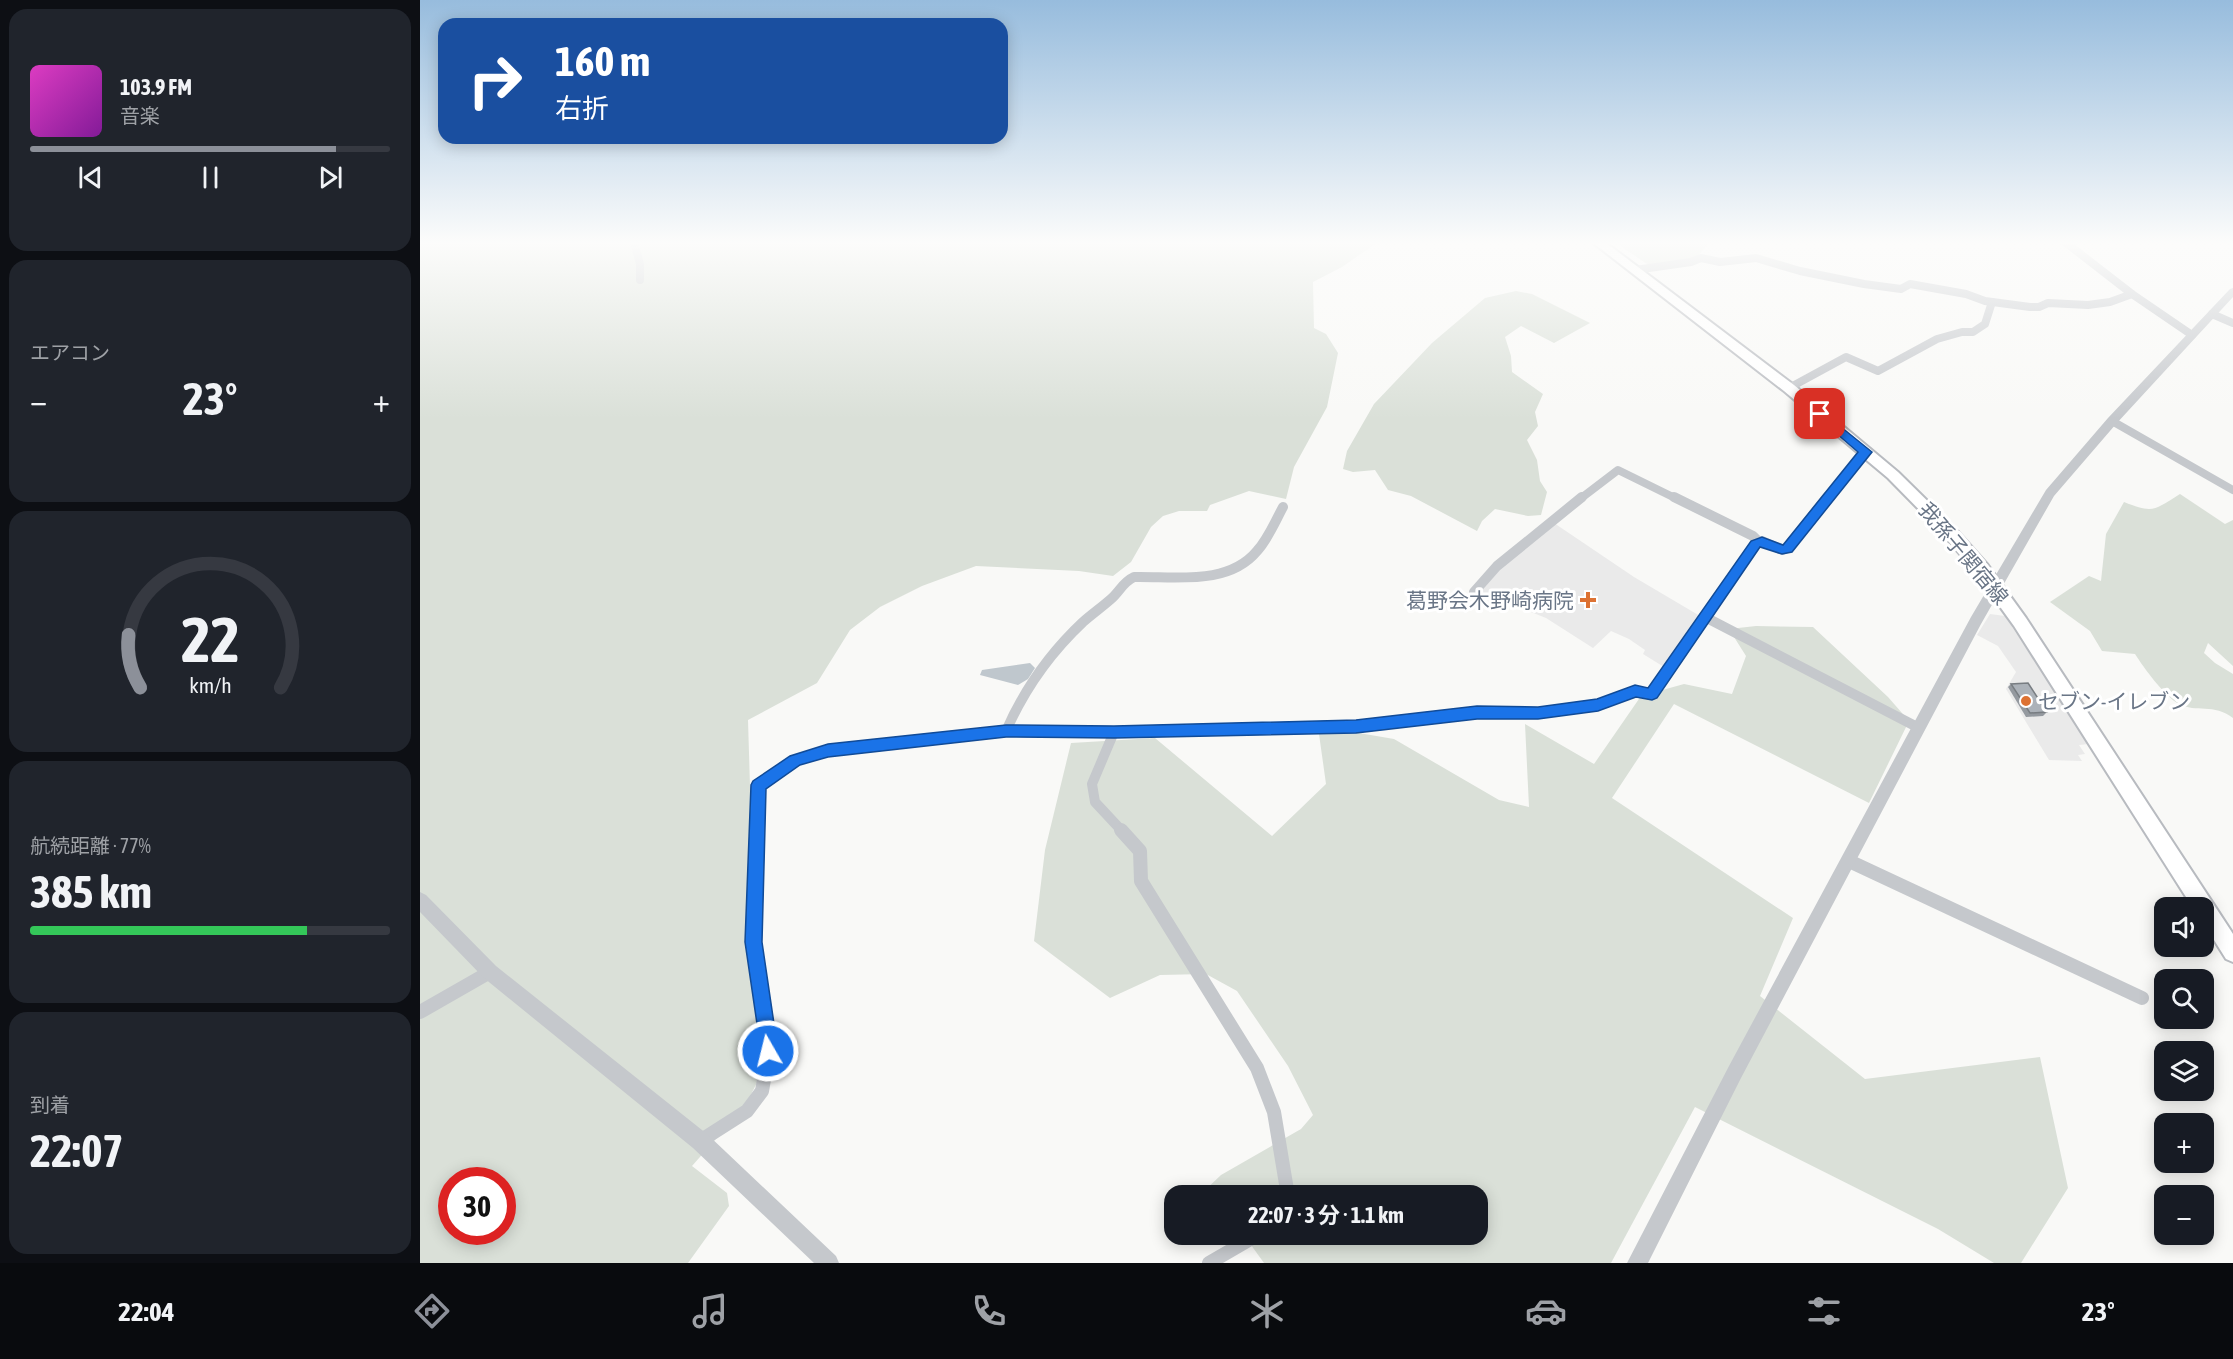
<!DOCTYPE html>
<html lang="ja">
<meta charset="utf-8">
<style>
body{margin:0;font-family:"Asap Condensed","Noto Sans JP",sans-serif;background:#20242c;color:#f1f3f6;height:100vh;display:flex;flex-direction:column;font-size:22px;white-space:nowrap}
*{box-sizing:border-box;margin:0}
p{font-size:20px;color:#9ea1a6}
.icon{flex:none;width:33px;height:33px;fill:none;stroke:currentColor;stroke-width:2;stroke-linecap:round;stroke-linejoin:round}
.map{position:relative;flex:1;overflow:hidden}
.side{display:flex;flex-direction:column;gap:9px;padding:9px;background:#0d0f14;width:420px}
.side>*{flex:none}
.hud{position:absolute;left:18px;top:18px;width:570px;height:126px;border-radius:18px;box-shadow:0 3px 15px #0003;background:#1a4fa0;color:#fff;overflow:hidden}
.controls{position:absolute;left:1734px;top:897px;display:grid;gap:12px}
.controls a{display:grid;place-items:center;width:60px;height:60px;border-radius:12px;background:#171b24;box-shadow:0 3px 15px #0003;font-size:30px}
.speed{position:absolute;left:18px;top:1167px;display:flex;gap:12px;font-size:30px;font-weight:700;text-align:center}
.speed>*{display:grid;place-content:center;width:78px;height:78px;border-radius:50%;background:#171b24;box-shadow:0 3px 15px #0003;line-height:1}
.speed .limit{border:9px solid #d22;background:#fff;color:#111}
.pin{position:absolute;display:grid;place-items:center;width:51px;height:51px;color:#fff;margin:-26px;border-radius:12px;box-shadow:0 3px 9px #0006}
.me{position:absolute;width:66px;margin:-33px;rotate:352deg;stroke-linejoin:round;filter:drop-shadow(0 0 4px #0008)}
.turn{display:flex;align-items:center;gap:21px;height:126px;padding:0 18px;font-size:27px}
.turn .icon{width:78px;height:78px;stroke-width:2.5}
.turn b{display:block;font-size:42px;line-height:51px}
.big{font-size:45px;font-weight:700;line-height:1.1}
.side .card{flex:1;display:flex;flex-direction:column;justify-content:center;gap:9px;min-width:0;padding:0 21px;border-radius:18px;background:#20242c}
.side .dial{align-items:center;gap:0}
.dial svg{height:156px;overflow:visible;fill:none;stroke:#363941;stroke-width:7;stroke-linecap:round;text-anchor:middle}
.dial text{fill:#f1f3f6;stroke:none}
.song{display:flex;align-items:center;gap:18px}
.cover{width:72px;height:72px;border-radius:9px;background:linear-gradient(135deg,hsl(310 70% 55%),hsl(290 70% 35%))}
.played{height:6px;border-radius:3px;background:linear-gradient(90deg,#8c9099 85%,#363941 85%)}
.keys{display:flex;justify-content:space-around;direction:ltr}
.heat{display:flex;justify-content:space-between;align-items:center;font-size:33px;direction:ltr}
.charge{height:9px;border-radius:4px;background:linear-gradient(90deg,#34c759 77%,#363941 0)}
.trip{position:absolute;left:744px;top:1185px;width:324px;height:60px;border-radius:18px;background:#171b24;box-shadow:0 3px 15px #0003;font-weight:700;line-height:60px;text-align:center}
.tabs{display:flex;height:96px;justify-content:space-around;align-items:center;background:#090b0e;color:#9ea1a6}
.tabs .icon{width:42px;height:42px}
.tabs .on{color:#8c9099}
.tabs b{font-size:27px;color:#f1f3f6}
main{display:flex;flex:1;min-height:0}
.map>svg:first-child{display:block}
</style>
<main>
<section class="side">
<div class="card">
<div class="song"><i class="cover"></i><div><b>103.9 FM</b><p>音楽</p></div></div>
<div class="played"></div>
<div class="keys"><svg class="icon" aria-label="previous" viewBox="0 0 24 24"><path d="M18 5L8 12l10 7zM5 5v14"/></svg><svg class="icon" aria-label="pause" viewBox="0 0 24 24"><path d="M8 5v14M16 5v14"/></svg><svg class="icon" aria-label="next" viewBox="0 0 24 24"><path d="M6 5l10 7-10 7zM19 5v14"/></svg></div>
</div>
<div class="card"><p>エアコン</p>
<div class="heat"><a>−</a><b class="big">23°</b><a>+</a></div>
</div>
<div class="card dial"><svg viewBox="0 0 100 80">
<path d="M14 69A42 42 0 1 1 86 69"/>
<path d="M14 69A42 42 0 0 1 8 42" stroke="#8c9099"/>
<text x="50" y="56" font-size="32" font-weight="700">22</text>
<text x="50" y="72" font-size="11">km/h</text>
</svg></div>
<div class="card"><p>航続距離 · 77%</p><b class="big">385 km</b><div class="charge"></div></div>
<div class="card"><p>到着</p><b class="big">22:07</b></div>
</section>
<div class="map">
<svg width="1813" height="1263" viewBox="0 0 1813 1263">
<rect width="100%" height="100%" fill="#f9f9f7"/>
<g fill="#eaeaea">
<polygon points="1134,523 1214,577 1280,616 1244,667 1223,654 1225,650 1209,639 1191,631 1173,648 1126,618 1061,592 1068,578"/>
<polygon points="1570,614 1585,616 1669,744 1659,745 1665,754 1658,755 1662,761 1629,760 1586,689 1596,672 1578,646 1557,635"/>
</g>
<g fill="#dae0d8" fill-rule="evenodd">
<path d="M0 242H958L922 267 893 282 894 328 906 334 918 353 907 407 874 467 866 499 829 491 790 505 787 511H759L743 516 731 527 711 562 693 576 659 571 556 566 502 586 460 607 430 630 397 683 328 720 330 786 333 792 332 912 342 1073 325 1106 272 1166 307 1193 309 1206 268 1263H0ZM32 1180H82V1232H32Z"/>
<polygon points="1290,242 1274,260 1230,266 1196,243"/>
<polygon points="1096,291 1112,294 1170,323 1134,343 1101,326 1085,337 1091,356 1092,372 1123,394 1115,412 1118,426 1107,440 1117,460 1120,481 1127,492 1121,515 1108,516 1075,509 1062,521 1057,531 991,496 968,490 955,470 933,472 923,469 927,451 954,404 1012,343 1065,298"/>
<path d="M1760 494 1805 524 1813 520V666L1788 643 1784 653 1795 663 1813 674V718C1794 703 1776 713 1759 704 1744 696 1724 668 1715 654L1682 651 1670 631 1630 602 1669 576 1681 581 1686 534 1704 502C1734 514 1734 510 1760 494Z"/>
<polygon points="1336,626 1393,627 1468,697 1489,721 1449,803 1254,704 1192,798 1373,918 1340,996 1445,1079 1620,1057 1648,1188 1601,1263 1574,1263 1518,1229 1275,1107 1191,1263 844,1263 831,1245 817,1235 1058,1234 1058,1196 780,1195 801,1175 881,1129 893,1115 868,1066 817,991 786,974 740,975 690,998 614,941 625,850 651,743 735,738 852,836 906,784 899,734 933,732 974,739 1079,800 1109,807 1105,724 1174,764 1221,696 1264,684 1312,694 1326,656 1309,629"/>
</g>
<polygon fill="#bfc7cd" points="610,663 615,668 608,679 598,685 560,675 562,670"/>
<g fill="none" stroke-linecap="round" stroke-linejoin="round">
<g stroke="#b8bbc0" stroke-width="4">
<polygon id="primary" points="1172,242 1185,242 1374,385 1478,472 1533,526 1567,564 1606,618 1813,934 1813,962 1806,959 1784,924 1784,908 1773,908 1594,626 1555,572 1523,534 1468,478 1364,391"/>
</g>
<g stroke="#c5c8cc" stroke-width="8">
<polyline points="214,242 220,264 220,280"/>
<polyline points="1645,242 1712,294 1772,335"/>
<polyline points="1215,270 1271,262 1281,258 1300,262 1336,258 1380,271 1444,284 1481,289 1490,284 1546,294 1565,301 1610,307 1619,307 1628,303 1668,305 1690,302 1712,294"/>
<polyline points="1792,314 1813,323"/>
<polyline points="1369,388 1426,357 1458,371 1517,339 1542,332 1553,332 1565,324 1572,302"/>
<polyline points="1692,421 1813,490"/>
<polyline points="1160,499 1198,470 1257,499"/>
<polyline points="1406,499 1440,456 1446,452"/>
</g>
<g stroke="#c5c8cc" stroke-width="10">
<polyline points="1254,497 1333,536 1339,542"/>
<polyline points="1054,592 1077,566 1162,497"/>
<polyline points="1285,617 1499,728"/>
<path d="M586 731C604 690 630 653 663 622 672 614 682 607 691 599 700 591 703 582 714 577 755 576 808 586 837 551 848 539 855 522 863 507"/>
<polyline points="694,732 672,784 675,802 702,831"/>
<polyline points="338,831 339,785 375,760 408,751 586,731 694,732 936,726 1057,713 1118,713 1178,705 1215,691 1232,694 1336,544 1342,541 1362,550 1367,548 1407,497"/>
</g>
<g stroke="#c5c8cc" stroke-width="14">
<polyline points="701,830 720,851 721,881 837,1068 854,1112 868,1196"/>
<polyline points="1429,861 1722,998"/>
<polyline points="0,1012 70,972"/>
<polyline points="280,1141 327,1111 342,1091 349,1051 334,942 338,830"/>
<polyline points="789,1263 839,1234"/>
</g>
<g fill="#c5c8cc" fill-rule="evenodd">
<polygon points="1813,288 1813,297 1696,424 1634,496 1561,624 1321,1078 1228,1263 1207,1263 1309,1066 1551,617 1626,490 1688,418 1810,289"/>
<polygon points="0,892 6,895 76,966 287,1134 416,1256 419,1263 394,1263 273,1148 64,978 0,912"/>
</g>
<use href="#primary" fill="#fff" fill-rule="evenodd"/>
</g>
<polygon fill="#94999f" points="1591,684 1627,712 1623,716 1606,717 1588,687"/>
<polygon fill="#acb2b9" stroke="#787d82" stroke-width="1.5" points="1608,683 1627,712 1610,713 1591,684"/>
<linearGradient id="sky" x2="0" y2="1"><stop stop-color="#97bcdd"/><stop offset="0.58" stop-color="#fcfcfb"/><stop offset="1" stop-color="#fcfcfb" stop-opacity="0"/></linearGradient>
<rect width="1813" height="419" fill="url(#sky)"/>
<polygon fill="#1a73e8" stroke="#114b97" stroke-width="1.5" points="1400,410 1452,452 1372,552 1362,554 1340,547 1237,698 1232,700 1216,697 1178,711 1118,719 1057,719 936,733 694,738 586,737 408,757 380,765 346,789 342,942 358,1051 355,1058 348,1060 342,1058 325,942 331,785 333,781 370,756 408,744 586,725 694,726 936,720 1057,706 1118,707 1177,699 1215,685 1228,688 1331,541 1342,537 1363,545 1438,452 1396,416 1396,411"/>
<g fill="#dd7233" stroke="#fff" stroke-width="2">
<path d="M1165 591h6v6h6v6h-6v6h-6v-6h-6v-6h6z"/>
<circle cx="1606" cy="701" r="6"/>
</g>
<g text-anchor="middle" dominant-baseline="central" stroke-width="6" stroke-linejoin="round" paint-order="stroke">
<g font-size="21" fill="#697586" stroke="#fff">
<text transform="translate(1544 553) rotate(50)">我孫子関宿線</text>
</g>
<g font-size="21" fill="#697586" stroke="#fff" text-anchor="end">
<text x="1154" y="600">葛野会木野崎病院</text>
<text x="1618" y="701" text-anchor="start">セブン-イレブン</text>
</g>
</g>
</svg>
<div class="controls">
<a><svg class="icon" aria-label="sound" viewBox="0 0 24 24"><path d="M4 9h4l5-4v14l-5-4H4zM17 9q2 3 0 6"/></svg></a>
<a><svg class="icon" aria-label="search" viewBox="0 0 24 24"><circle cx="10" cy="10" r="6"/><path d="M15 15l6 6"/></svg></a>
<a><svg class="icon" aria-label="layers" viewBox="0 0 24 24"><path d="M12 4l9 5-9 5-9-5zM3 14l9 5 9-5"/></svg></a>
<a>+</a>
<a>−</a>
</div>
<div class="speed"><div class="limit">30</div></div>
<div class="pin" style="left:1400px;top:414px;background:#d93025"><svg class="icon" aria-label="arrive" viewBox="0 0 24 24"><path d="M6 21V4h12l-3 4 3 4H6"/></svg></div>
<svg class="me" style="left:348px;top:1051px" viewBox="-20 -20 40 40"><circle r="17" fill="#1a73e8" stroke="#fff" stroke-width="3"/><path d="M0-11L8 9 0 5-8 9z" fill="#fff"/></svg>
<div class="trip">22:07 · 3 分 · 1.1 km</div>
<div class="hud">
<div class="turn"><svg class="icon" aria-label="right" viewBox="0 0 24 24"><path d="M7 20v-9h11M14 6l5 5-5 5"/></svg><div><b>160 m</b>右折</div></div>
</div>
</div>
</main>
<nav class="tabs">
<b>22:04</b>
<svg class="icon on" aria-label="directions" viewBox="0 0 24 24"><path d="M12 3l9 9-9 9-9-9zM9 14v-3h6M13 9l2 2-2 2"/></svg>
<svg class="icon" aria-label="music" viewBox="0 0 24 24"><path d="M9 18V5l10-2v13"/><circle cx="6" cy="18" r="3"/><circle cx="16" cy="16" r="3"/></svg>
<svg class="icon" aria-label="phone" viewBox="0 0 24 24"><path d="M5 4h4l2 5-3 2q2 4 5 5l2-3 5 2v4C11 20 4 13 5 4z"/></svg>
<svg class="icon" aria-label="climate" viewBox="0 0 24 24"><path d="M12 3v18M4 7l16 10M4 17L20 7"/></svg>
<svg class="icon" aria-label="car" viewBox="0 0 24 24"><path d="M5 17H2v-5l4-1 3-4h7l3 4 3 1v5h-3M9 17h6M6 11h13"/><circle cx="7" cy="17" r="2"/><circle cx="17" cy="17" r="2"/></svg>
<svg class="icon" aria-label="filters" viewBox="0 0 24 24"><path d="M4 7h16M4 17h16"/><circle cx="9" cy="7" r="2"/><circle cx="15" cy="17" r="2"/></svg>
<b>23°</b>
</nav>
